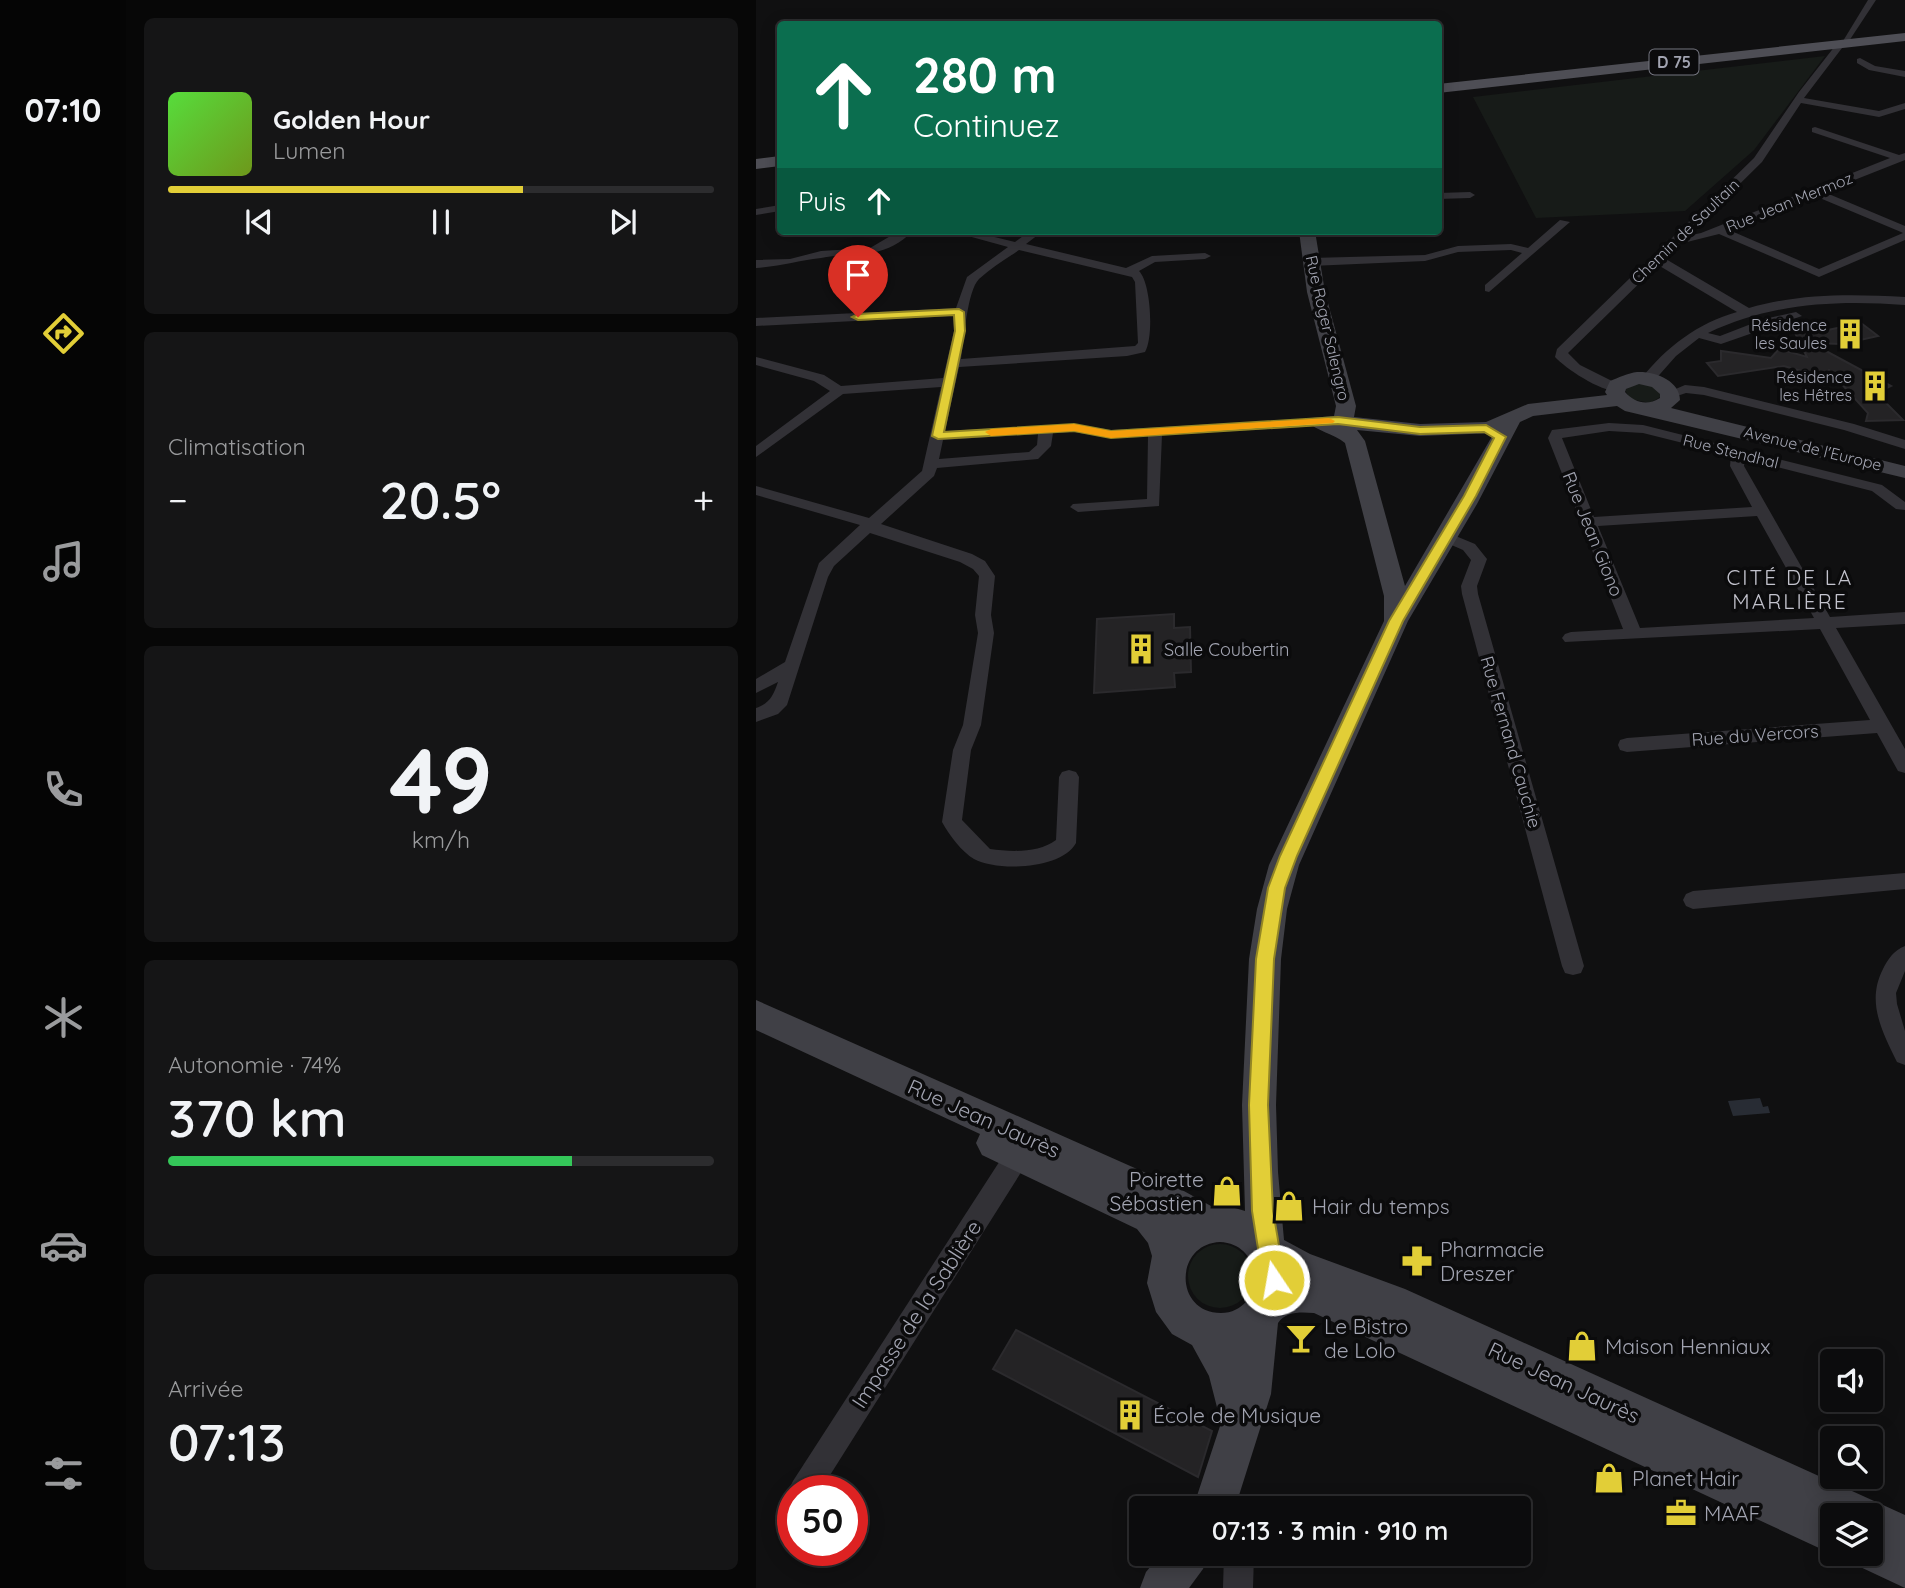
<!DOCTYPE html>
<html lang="fr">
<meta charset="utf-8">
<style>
body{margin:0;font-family:Quicksand,sans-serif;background:#151516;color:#f1f3f6;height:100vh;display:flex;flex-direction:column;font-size:26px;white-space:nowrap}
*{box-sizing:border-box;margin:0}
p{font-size:23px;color:#9a9b9d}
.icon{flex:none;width:38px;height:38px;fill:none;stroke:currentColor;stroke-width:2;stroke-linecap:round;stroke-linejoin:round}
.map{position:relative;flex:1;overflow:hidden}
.side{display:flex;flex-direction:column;gap:18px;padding:18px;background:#070707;width:630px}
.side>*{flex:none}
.hud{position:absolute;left:21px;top:21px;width:665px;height:214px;border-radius:7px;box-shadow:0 4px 18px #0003,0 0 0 2px #2c2c2e;background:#0b6e4f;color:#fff;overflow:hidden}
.fabs{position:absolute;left:1064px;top:1349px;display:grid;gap:14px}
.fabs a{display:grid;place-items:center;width:63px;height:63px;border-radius:7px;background:#0c0c0d;box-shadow:0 4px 18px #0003,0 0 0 2px #2c2c2e;font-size:35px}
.speed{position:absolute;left:21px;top:1475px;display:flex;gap:14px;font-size:35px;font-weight:700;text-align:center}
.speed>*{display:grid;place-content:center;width:91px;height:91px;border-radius:50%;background:#0c0c0d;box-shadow:0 4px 18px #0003,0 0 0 2px #2c2c2e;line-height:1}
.speed .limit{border:10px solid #d22;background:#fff;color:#111}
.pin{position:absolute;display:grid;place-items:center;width:60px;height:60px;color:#fff;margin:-72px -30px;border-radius:50% 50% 50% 0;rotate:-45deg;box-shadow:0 0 7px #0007}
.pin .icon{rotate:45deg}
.me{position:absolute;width:77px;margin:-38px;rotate:348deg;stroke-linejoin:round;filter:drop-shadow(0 0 5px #0008)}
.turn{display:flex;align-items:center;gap:24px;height:147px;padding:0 21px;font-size:32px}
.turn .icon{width:91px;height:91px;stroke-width:2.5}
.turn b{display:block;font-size:49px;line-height:60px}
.then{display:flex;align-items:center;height:66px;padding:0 21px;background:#0003;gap:14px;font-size:26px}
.big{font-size:52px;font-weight:600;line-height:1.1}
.side .card{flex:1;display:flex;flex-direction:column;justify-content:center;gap:10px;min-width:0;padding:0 24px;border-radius:10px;background:#151516}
.side .dial{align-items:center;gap:0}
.dial b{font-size:91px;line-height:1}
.song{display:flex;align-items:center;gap:21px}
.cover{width:84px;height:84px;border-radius:10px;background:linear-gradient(135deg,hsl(110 70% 55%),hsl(80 70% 35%))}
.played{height:7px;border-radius:4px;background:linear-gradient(90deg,#e2ce37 65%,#2c2c2e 65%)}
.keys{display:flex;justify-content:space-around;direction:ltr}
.heat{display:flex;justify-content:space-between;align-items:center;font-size:38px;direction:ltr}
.charge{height:10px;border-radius:5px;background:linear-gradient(90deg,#34c759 74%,#2c2c2e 0)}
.trip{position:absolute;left:373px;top:1496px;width:402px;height:70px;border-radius:7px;background:#0c0c0d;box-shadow:0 4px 18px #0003,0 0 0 2px #2c2c2e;font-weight:600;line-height:70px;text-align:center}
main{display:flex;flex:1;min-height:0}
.tabs{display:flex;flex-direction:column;width:126px;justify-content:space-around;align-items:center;background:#050505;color:#9a9b9d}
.tabs .icon{width:49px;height:49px}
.tabs .current{color:#e2ce37}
.tabs b{font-size:32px;color:#f1f3f6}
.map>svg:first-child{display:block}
</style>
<main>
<nav class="tabs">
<b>07:10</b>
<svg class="icon current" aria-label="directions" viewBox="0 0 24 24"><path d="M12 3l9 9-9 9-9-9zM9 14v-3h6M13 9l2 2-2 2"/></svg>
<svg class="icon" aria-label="music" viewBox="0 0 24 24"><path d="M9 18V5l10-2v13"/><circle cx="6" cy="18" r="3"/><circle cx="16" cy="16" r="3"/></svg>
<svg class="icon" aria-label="phone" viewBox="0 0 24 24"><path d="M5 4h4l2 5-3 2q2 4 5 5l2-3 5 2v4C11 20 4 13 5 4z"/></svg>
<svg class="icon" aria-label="climate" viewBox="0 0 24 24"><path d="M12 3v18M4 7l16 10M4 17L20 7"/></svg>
<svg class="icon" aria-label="car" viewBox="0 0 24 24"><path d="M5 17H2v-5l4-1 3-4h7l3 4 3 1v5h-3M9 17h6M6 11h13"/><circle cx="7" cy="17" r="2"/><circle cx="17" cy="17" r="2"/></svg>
<svg class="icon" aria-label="filters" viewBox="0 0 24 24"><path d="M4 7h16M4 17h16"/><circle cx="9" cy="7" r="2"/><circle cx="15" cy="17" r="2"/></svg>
</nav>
<section class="side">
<div class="card">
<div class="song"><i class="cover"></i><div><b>Golden Hour</b><p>Lumen</p></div></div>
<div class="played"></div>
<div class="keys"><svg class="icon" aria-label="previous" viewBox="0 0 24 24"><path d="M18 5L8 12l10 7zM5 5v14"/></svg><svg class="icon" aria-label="pause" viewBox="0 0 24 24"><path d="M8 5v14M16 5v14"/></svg><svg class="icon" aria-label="next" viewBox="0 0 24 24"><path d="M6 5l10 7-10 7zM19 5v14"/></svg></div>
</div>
<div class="card"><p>Climatisation</p>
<div class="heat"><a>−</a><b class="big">20.5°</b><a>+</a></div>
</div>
<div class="card dial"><b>49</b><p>km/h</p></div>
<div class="card"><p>Autonomie · 74%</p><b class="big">370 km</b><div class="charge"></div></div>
<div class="card"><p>Arrivée</p><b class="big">07:13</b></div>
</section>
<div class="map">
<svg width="1149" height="1588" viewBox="0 0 1149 1588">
<rect width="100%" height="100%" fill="#101011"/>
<g fill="#171b18">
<polygon points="1069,56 998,150 929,211 780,218 717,97"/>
<polygon points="881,383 900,387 906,396 894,403 874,399 869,390"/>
<circle cx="464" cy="1276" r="32"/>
</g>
<polygon fill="#282c34" points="1004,1098 1007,1107 1012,1106 1014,1113 977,1116 972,1101"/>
<g fill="#242325" stroke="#2b2a2d" stroke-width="2">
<polygon points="1046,323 1064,324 1067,331 1105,323 1122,336 1086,344 1055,343 1135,386 1120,393 1147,420 1110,421 1112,413 1073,370 1067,377 1028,366 962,376 951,363 965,361 965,351 1015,358 1023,349 1051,357 1044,343 1040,343 1041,337 1036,326 1047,326"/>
<polygon points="418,614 418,628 434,627 435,672 418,673 419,687 338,693 341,619"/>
<polygon points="260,1330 456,1431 442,1477 237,1369"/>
</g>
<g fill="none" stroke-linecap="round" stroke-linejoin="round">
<g fill="#323136" fill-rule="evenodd">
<polygon points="1112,0 1120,0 1093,41 1087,41"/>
<path d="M1079 46 1086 48 1048 98 1123 111 1149 103V109L1123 117 1045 103 1006 162 931 236 945 233 1134 158 1056 132V128L1059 127 1143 155 1149 153V160L1068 192 1149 226V240L1063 277 963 234 923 244 908 258 993 308C1044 293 1097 294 1149 297V305C1080 300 1015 303 952 333L964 336 1008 319 1040 312 1046 316 965 344 943 338 920 356 897 382 892 383 885 379C910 347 942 323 981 312L902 265 812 353 824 365 864 385V391C848 394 810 369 799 357L801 349 910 243 911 240 915 239 998 158 1043 92ZM1059 196 1145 232 1147 233 1063 269 973 230Z"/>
<polygon points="1104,58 1119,66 1149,71 1149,77 1113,70 1101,63 1101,59"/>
<polygon points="682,193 714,192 719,195 714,198 682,199"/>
<polygon points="24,205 24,211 0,215 0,209"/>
<polygon points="804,220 814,222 733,292 729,291 729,285 766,253 755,250 702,252 669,261 555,266 549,262 555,258 669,255 702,246 755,244 772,248"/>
<path d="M143 231H157C126 261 102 251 65 258 41 261 25 266 0 268V260L34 259 65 251 114 248Z"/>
<path d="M194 231H214L259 242 274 231H287L270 244 370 268 396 256 449 253 455 256 449 259 399 262 383 271C395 283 398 337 389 352L371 356 203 367 189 431 318 424 355 430 562 418 569 422 562 426 406 435 403 506 322 512 314 507 317 504 391 499 392 436 355 438 318 432 297 433 295 446 282 459 181 468 178 476 125 524 216 554 229 561 239 576 235 615 238 633 225 725 215 750 206 820 234 849C255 852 283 853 300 840L303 777 306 772 313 770 320 772 323 777 320 843C306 869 242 872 218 859 206 852 193 835 186 822L197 750 207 725 222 633 219 615 223 576 217 569 204 562 114 533 78 566 72 577 31 705 22 714 0 722V708C14 703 17 696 22 682L0 693V679L29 662 63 563 104 525 0 495V486L113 518 166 471 185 387 87 394 0 457V446L74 391 58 381 0 365V357L68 375 85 386 187 378 198 331 197 316 0 326V318L200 308 211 277 252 247ZM263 250 376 277 379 282 382 343 379 346 205 359C208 340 211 291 223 279 235 268 250 259 263 250ZM282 434 281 445 273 452 183 459 187 440Z"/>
<polygon points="929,385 948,387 1098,424 1149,440 1149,449 1088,430 948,395 930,393 915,398 908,394"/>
<path d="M853 423 887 425 1126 485 1149 502V510L1140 509 1116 491 989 459 988 466 1074 617 1149 612V624L1080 628 1149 749V773L1142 771 1121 733 871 752 864 750 862 745 864 740 871 738 1114 720 1064 629 809 642 806 638 809 634 815 632 867 629 792 438 796 430ZM853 431 887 433 975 455 974 466 996 507 838 517 806 438ZM1001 516 1058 618 884 628 842 526Z"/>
<polygon points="690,532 719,544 731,559 721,586 722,594 828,966 825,973 817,975 809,973 806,966 706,594 705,586 715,560 707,550 684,540 682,537 684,534"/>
<polygon points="1149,873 1149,889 937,909 930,906 927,900 930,894 937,891"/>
<path d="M1149 946V971L1140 993 1141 1004 1149 1031V1065L1141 1062C1126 1031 1110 1002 1127 969 1132 959 1138 950 1149 946Z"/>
<polygon points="267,1135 276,1139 279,1147 276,1155 64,1491 37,1491 37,1501 32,1491 37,1481 258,1139"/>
<polygon points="468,1554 498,1554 497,1588 467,1588"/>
</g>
<g fill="#404046" fill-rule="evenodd">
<path d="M543 231H559L569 292 600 406 598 417 664 424 730 422 772 404 851 395 849 392 854 381C862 378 872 373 881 372 899 371 924 381 924 400L915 408 1149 466V478L869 411 861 406 777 416 764 422 721 504 652 621 543 865 531 909 525 959 520 1105 522 1172 528 1240 554 1254 649 1289 1149 1515V1588L1100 1565 1095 1554H1115V1516H1076V1554L558 1313C545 1312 530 1311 522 1323L515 1394 479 1508H437L465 1423 453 1376 436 1345 416 1334 400 1312 391 1283 396 1256 392 1243 381 1229 226 1155 220 1143 224 1134 0 1030V1000L417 1185 455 1206 469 1205 489 1211 486 1105 493 959 501 909 513 865 628 621V596L589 443C578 434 559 430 552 422L555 418 578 416 580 406 551 292ZM883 384 896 387 904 394V398C891 406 879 403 869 392L870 389ZM601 430 664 436 738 433 649 586 609 441ZM464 1242C510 1244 509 1312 465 1313 418 1313 418 1244 464 1242Z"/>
<polygon points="405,1554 454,1554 447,1569 433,1588 384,1588 390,1572"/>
</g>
<g fill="#4e4e55" fill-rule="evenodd">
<polygon points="1149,33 1149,41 682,93 682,84"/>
<polygon points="24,156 24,166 0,169 0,159"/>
</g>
</g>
<polygon fill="#e2ce37" stroke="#938624" stroke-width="2" points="203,309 208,312 209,331 188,432 318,424 355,431 582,417 664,427 730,425 750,437 720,496 647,621 541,856 529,888 518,959 512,1105 517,1211 529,1280 525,1287 518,1291 510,1287 507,1280 496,1211 493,1105 500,959 512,888 524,856 633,621 708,496 738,438 728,432 664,434 582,424 355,438 318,431 182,439 176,436 199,331 198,315 102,320 96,317 102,314"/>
<polygon fill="#f59e0b" points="573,418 579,421 577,423 355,438 318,431 235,436 229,432 235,429 318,424 355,431"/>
<defs>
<g id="building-bare" transform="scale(2.415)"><path d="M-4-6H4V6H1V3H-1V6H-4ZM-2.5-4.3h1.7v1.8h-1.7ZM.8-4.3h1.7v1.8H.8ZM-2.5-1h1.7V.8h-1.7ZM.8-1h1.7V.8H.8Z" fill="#e2ce37" stroke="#0b0b0c" stroke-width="2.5" paint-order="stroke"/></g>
<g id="shop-bare" transform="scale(2.415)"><path d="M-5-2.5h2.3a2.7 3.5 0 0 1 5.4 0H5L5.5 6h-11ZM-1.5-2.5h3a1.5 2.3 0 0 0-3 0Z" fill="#e2ce37" stroke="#0b0b0c" stroke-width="2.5" paint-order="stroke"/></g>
<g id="pharmacy-bare" transform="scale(2.415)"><path d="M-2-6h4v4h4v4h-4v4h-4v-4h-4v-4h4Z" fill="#e2ce37" stroke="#0b0b0c" stroke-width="2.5" paint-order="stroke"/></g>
<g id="bar-bare" transform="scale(2.415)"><path d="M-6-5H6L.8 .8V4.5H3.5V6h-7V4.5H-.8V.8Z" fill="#e2ce37" stroke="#0b0b0c" stroke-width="2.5" paint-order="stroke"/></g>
<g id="office-bare" transform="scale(2.415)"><path d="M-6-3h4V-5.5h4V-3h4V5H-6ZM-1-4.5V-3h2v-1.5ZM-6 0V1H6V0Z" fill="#e2ce37" stroke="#0b0b0c" stroke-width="2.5" paint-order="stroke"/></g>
</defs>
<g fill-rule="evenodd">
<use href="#building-bare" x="1094" y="334"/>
<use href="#building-bare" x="1119" y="386"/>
<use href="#building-bare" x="385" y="649"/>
<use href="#shop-bare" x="471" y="1191"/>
<use href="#shop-bare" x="533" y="1206"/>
<use href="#pharmacy-bare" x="661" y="1261"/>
<use href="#bar-bare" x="545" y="1338"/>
<use href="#shop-bare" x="826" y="1346"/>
<use href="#building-bare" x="374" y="1415"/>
<use href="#shop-bare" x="853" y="1478"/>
<use href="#office-bare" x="925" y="1513"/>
</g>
<g text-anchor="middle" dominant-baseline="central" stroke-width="7" stroke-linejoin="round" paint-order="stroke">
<rect fill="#0b0b0c" stroke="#757680" stroke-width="2" x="893.5" y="49.5" width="49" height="25" rx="5"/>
<g font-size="16" font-weight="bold" fill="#a2a4b1">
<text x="918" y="62">D 75</text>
</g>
<g font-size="16" fill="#a2a4b1" stroke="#0b0b0c">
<text transform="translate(1033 202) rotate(-22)">Rue Jean Mermoz</text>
<text transform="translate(929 231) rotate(-44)">Chemin de Saultain</text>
<text transform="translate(572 328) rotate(77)">Rue Roger Salengro</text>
<text transform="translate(1057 448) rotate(14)">Avenue de l'Europe</text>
<text transform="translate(975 451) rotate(14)">Rue Stendhal</text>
</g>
<g font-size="16" fill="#a2a4b1" stroke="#0b0b0c" text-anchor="end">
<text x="1071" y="325">Résidence<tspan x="1071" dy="18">les Saules</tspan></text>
<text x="1096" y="377">Résidence<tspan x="1096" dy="18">les Hêtres</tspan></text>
</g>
<g font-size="18" fill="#a2a4b1" stroke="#0b0b0c">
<text transform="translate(837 534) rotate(68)">Rue Jean Giono</text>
<text transform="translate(999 735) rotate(-4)">Rue du Vercors</text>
<text transform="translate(755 742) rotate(74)">Rue Fernand Cauchie</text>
</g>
<g font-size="18" fill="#a2a4b1" stroke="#0b0b0c" text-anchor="start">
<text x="408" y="649">Salle Coubertin</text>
</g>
<g font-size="21" letter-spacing="2" fill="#c3c3cd" stroke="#0b0b0c">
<text x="1034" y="577">CITÉ DE LA<tspan x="1034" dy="24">MARLIÈRE</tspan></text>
</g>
<g font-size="21" fill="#a2a4b1" stroke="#0b0b0c">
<text transform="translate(228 1118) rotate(24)">Rue Jean Jaurès</text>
<text transform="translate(160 1314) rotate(-57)">Impasse de la Sablière</text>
<text transform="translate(808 1382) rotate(25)">Rue Jean Jaurès</text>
</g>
<g font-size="21" fill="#a2a4b1" stroke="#0b0b0c" text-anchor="start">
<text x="448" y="1179" text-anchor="end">Poirette<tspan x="448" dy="24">Sébastien</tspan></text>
<text x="556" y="1206">Hair du temps</text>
<text x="684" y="1249">Pharmacie<tspan x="684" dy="24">Dreszer</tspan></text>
<text x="568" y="1326">Le Bistro<tspan x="568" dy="24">de Lolo</tspan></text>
<text x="849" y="1346">Maison Henniaux</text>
<text x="397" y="1415">École de Musique</text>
<text x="876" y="1478">Planet Hair</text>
<text x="948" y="1513">MAAF</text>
</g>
</g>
</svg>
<div class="fabs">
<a><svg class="icon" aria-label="sound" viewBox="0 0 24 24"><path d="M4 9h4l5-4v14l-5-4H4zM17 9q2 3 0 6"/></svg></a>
<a><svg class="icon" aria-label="search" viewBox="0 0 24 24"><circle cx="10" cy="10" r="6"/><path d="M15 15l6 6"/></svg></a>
<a><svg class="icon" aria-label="layers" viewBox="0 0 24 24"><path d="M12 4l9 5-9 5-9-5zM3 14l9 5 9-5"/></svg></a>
</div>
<div class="speed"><div class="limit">50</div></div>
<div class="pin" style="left:102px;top:317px;background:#d93025"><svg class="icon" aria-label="arrive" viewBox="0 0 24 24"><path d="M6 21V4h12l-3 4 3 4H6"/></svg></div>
<svg class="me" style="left:518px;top:1280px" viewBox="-20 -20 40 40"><circle r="17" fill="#e2ce37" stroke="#fff" stroke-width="3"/><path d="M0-11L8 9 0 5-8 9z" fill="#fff"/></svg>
<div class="trip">07:13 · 3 min · 910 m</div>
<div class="hud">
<div class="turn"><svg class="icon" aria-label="ahead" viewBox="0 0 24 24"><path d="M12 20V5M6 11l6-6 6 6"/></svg><div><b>280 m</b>Continuez</div></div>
<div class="then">Puis<svg class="icon" aria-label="ahead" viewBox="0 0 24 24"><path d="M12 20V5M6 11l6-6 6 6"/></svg></div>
</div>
</div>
</main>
